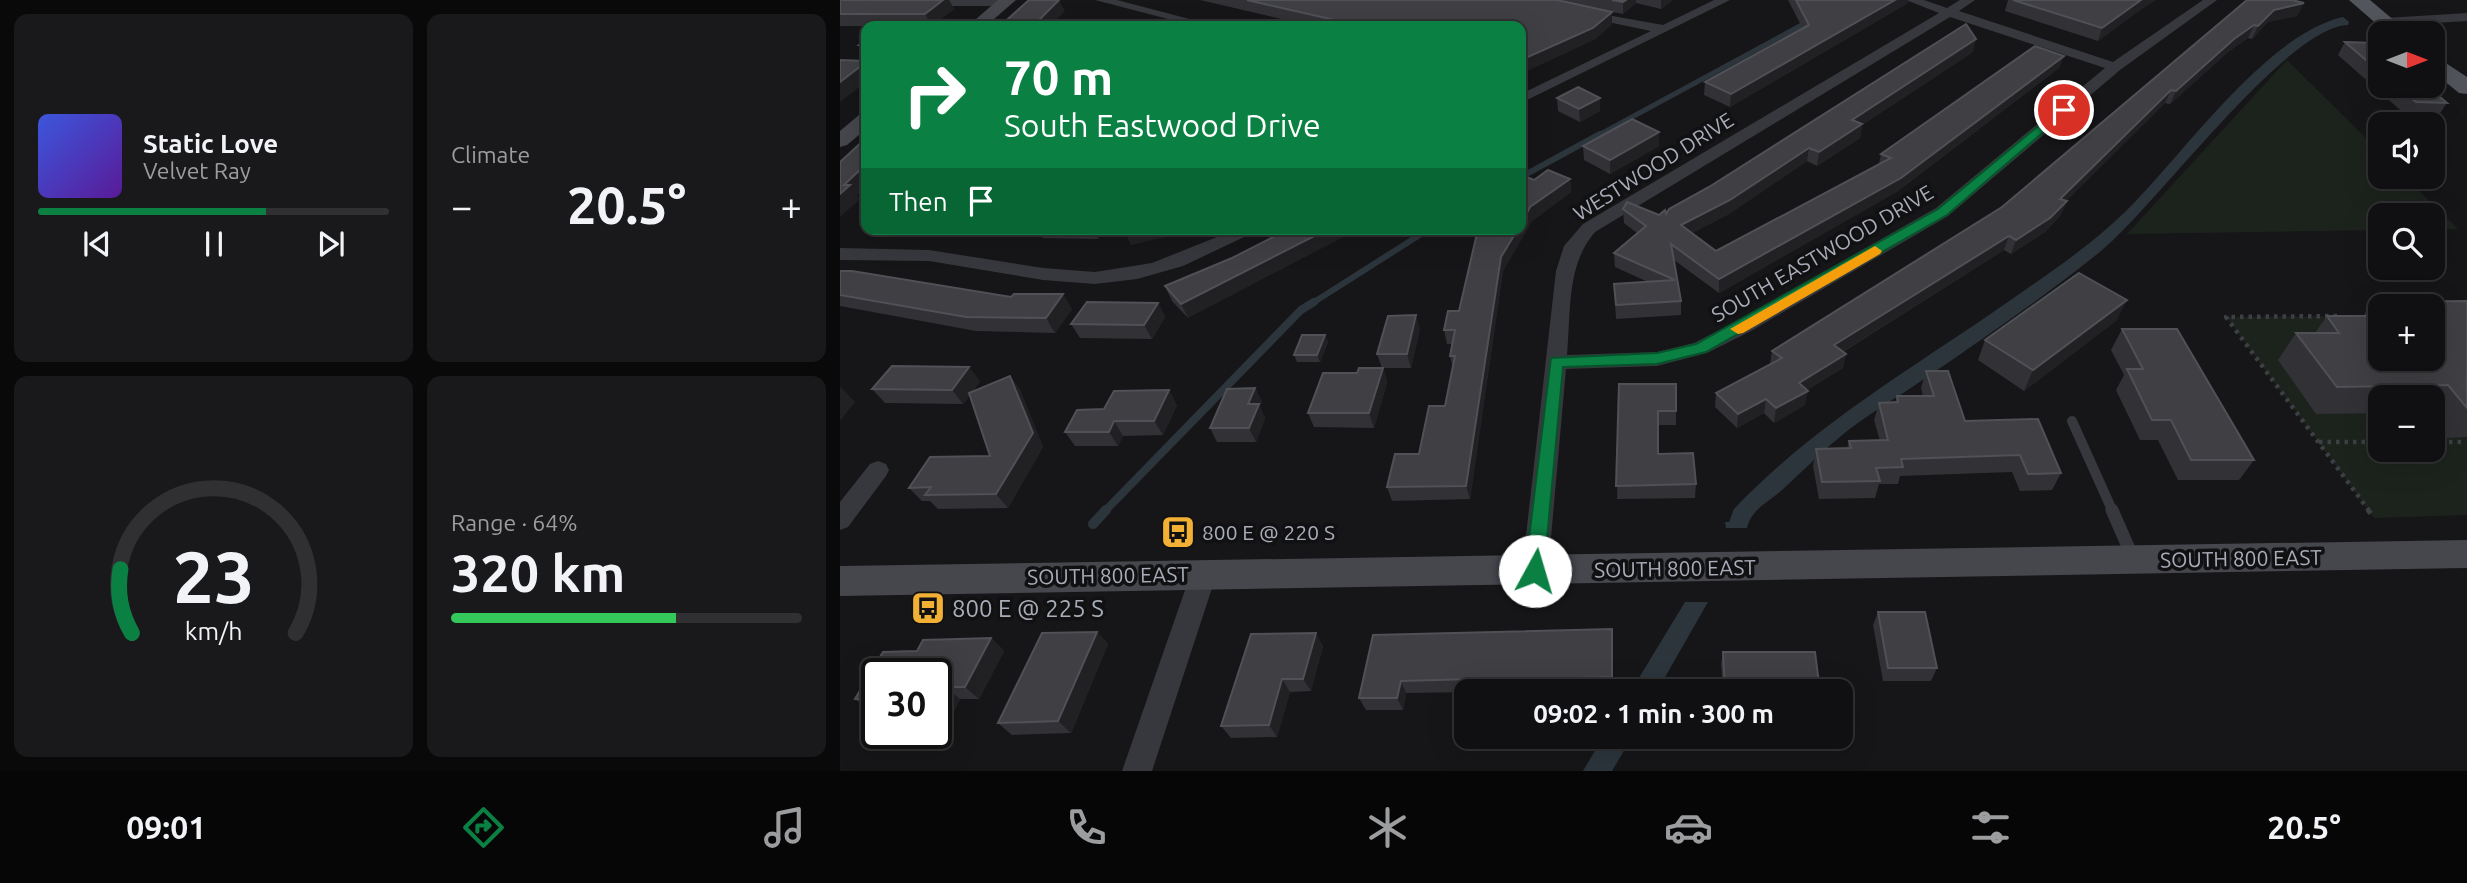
<!DOCTYPE html>
<meta charset="utf-8">
<style>
body{margin:0;font-family:Ubuntu,sans-serif;background:#19191b;color:#f1f3f6;height:100vh;display:flex;flex-direction:column;font-size:26px;white-space:nowrap}
*{box-sizing:border-box;margin:0}
p{font-size:23px;color:#9c9d9f}
.icon{flex:none;width:38px;height:38px;fill:none;stroke:currentColor;stroke-width:2;stroke-linecap:round;stroke-linejoin:round}
.map{position:relative;flex:1;overflow:hidden}
.drawer{display:flex;flex-direction:column;gap:14px;padding:14px;background:#09090a;width:840px}
.drawer>*{flex:none}
.top-card{position:absolute;left:21px;top:21px;width:665px;height:214px;border-radius:14px;box-shadow:0 7px 28px #0002,0 0 0 2px #303032;background:#0b8043;color:#fff;overflow:hidden}
.needle{width:46px;rotate:90deg}
.fabs{position:absolute;left:1528px;top:21px;display:grid;gap:14px}
.fabs a{display:grid;place-items:center;width:77px;height:77px;border-radius:14px;background:#101012;box-shadow:0 7px 28px #0002,0 0 0 2px #303032;font-size:35px}
.speed{position:absolute;left:21px;top:658px;display:flex;gap:14px;font-size:35px;font-weight:700;text-align:center}
.speed>*{display:grid;place-content:center;width:91px;height:91px;border-radius:50%;background:#101012;box-shadow:0 7px 28px #0002,0 0 0 2px #303032;line-height:1}
.speed .limit{border:4px solid #111;border-radius:10px;background:#fff;color:#111}
.pin{position:absolute;display:grid;place-items:center;width:60px;height:60px;color:#fff;margin:-30px;border:4px solid #fff;border-radius:50%;box-shadow:0 2px 7px #0007}
.me{position:absolute;width:77px;margin:-38px;rotate:6deg;stroke-linejoin:round;filter:drop-shadow(0 0 5px #0008)}
.turn{display:flex;align-items:center;gap:24px;height:147px;padding:0 28px;font-size:32px}
.turn .icon{width:91px;height:91px;stroke-width:2.5}
.turn b{display:block;font-size:49px;line-height:60px}
.then{display:flex;align-items:center;height:66px;padding:0 28px;background:#0003;gap:14px;font-size:26px}
.big{font-size:52px;font-weight:700;line-height:1.1}
.drawer .card{flex:1;display:flex;flex-direction:column;justify-content:center;gap:10px;min-width:0;padding:0 24px;border-radius:14px;background:#19191b}
.drawer .dial{align-items:center;gap:0}
.dial svg{height:182px;overflow:visible;fill:none;stroke:#303032;stroke-width:7;stroke-linecap:round;text-anchor:middle}
.dial text{fill:#f1f3f6;stroke:none}
.song{display:flex;align-items:center;gap:21px}
.cover{width:84px;height:84px;border-radius:10px;background:linear-gradient(135deg,hsl(230 70% 55%),hsl(270 70% 35%))}
.played{height:7px;border-radius:4px;background:linear-gradient(90deg,#0b8043 65%,#303032 65%)}
.keys{display:flex;justify-content:space-around;direction:ltr}
.heat{display:flex;justify-content:space-between;align-items:center;font-size:38px;direction:ltr}
.charge{height:10px;border-radius:5px;background:linear-gradient(90deg,#34c759 64%,#303032 0)}
.drawer .tiles{flex:1;display:grid;gap:14px;grid-template-columns:repeat(2,1fr)}
.trip{position:absolute;left:614px;top:679px;width:399px;height:70px;border-radius:14px;background:#101012;box-shadow:0 7px 28px #0002,0 0 0 2px #303032;font-weight:700;line-height:70px;text-align:center}
.dock{display:flex;height:112px;justify-content:space-around;align-items:center;background:#060607;color:#9c9d9f}
.dock .icon{width:49px;height:49px}
.dock .current{color:#0b8043}
.dock b{font-size:32px;color:#f1f3f6}
main{display:flex;flex:1;min-height:0}
.map>svg:first-child{display:block}
</style>
<main>
<section class="drawer">
<div class="tiles">
<div class="card">
<div class="song"><i class="cover"></i><div><b>Static Love</b><p>Velvet Ray</p></div></div>
<div class="played"></div>
<div class="keys"><svg class="icon" aria-label="previous" viewBox="0 0 24 24"><path d="M18 5L8 12l10 7zM5 5v14"/></svg><svg class="icon" aria-label="pause" viewBox="0 0 24 24"><path d="M8 5v14M16 5v14"/></svg><svg class="icon" aria-label="next" viewBox="0 0 24 24"><path d="M6 5l10 7-10 7zM19 5v14"/></svg></div>
</div>
<div class="card"><p>Climate</p>
<div class="heat"><a>−</a><b class="big">20.5°</b><a>+</a></div>
</div>
<div class="card dial"><svg viewBox="0 0 100 80">
<path d="M14 69A42 42 0 1 1 86 69"/>
<path d="M14 69A42 42 0 0 1 9 41" stroke="#0b8043"/>
<text x="50" y="56" font-size="32" font-weight="700">23</text>
<text x="50" y="72" font-size="11">km/h</text>
</svg></div>
<div class="card"><p>Range · 64%</p><b class="big">320 km</b><div class="charge"></div></div>
</div>
</section>
<div class="map">
<svg width="1627" height="771" viewBox="0 0 1627 771">
<rect width="100%" height="100%" fill="#161618"/>
<g fill="#1c231d" fill-rule="evenodd">
<polygon points="1447,60 1540,152 1540,177 1565,177 1618,229 1593,230 1592,215 1540,215 1540,230 1287,234"/>
<path d="M1540 316V359H1592L1627 316V515L1534 518 1386 317ZM1540 397H1592V450H1540Z"/>
</g>
<g fill="#2c353c">
<path d="M1503 17 1509 22 1508 25C1446 27 1317 205 1261 251 1204 297 1144 338 1084 379 1057 398 1026 415 1001 436 980 453 962 472 942 490 928 503 912 508 907 528H886L885 522H889L894 509C978 420 1087 360 1185 290 1220 266 1255 241 1285 212 1342 156 1426 34 1503 17Z"/>
<polygon points="845,602 868,602 817,691 791,691"/>
<polygon points="763,737 792,737 772,771 743,771"/>
</g>
<g fill="none" stroke-linecap="round" stroke-linejoin="round">
<polyline stroke="#2c353c" stroke-width="5" points="757,136 971,20"/>
<g stroke="#2c353c" stroke-width="6">
<polyline points="681,177 760,134"/>
<polyline points="471,304 589,229"/>
</g>
<polyline stroke="#2c353c" stroke-width="8" points="264,512 461,310 474,302"/>
<polyline stroke="#2c353c" stroke-width="10" points="253,524 266,510"/>
<g stroke="#3d3f44" stroke-width="4.5" stroke-dasharray="3.5 5" stroke-linecap="butt">
<polyline points="1497,316 1386,317 1530,512"/>
<polyline points="1479,442 1540,442"/>
<polyline points="1592,442 1626,442"/>
</g>
<polyline stroke="#3d3f44" stroke-width="5" stroke-dasharray="4.5 7" stroke-linecap="butt" points="1528,510 1534,518"/>
<polyline stroke="#37383d" stroke-width="10" points="1232,421 1273,512"/>
<polyline stroke="#37383d" stroke-width="13" points="1272,510 1293,558"/>
<g fill="#37383d" fill-rule="evenodd">
<polygon points="79,0 171,0 172,2 166,6 84,6 80,5"/>
<polygon points="255,0 277,0 376,26 355,26"/>
<polygon points="874,0 890,0 681,103 681,94 811,31 739,16 739,10 823,25"/>
<path d="M1066 0H1084L1107 8 1120 0H1135L1119 11 1273 62 1363 0H1377L1280 70 1108 216 911 331 867 353 817 366 726 369 708 571 704 579 695 582 686 579 682 571 716 271 724 246 743 224 1099 13ZM1110 17 1265 68 1096 208 897 321 854 343 817 352 727 355C731 313 726 265 755 232Z"/>
<polygon points="1627,13 1627,21 1546,26 1540,22 1546,18"/>
<polygon points="397,229 421,229 343,266 297,279 255,284 203,280 89,261 0,260 0,248 89,250 203,268 255,272 312,263"/>
<polygon points="38,461 46,464 49,470 46,476 8,527 0,530 0,502 30,464"/>
<polygon points="364,562 373,565 377,573 312,771 282,771 351,573 355,565"/>
</g>
<g fill="#45474d" fill-rule="evenodd">
<polygon points="158,0 176,0 146,26 128,26"/>
<polygon points="26,113 26,129 7,145 0,147 0,131 19,115"/>
<polygon points="1627,540 1627,568 0,596 0,566"/>
</g>
<g fill="#53555c" fill-rule="evenodd">
<polygon points="1509,0 1530,0 1569,33 1547,33"/>
<polygon points="1592,54 1627,77 1627,94 1619,93 1592,71"/>
</g>
</g>
<g fill="#323236" fill-rule="evenodd">
<polygon points="0,0 109,0 114,9 92,26 0,26"/>
<polygon points="360,0 833,0 821,9 796,3 783,14 766,11 772,24 754,40 681,26 472,26"/>
<polygon points="948,0 1068,0 1068,3 890,107 864,95 865,82 963,29"/>
<polygon points="1168,0 1316,0 1300,10 1258,41 1165,11"/>
<polygon points="1407,0 1464,3 1457,16 1428,22 1412,39 1408,38 1388,52 1330,104 1325,103 1226,201 1221,215 1205,232 1171,254 1164,250 1003,352 1006,354 1003,368 967,390 965,405 934,423 924,413 897,428 875,407 876,393 930,364 932,351 1162,207"/>
<polygon points="26,39 26,56 19,45"/>
<polygon points="1505,42 1540,45 1540,86 1587,86 1607,103 1598,116 1567,116 1498,55"/>
<polygon points="1133,52 1022,125 1020,138 977,166 967,161 889,214 852,233 876,251 1039,164 1041,154 1224,56 1219,68 1058,191 879,293 834,260 841,301 841,315 776,319 774,284 808,282 775,267 774,253 797,233 784,223 783,209 819,215 826,214"/>
<polygon points="717,98 760,98 760,111 740,122 718,111"/>
<polygon points="819,132 819,146 770,174 744,160 743,146"/>
<polygon points="730,179 731,192 692,221 663,271 630,499 552,501 547,487 579,454 605,406 613,368 610,356 612,344 607,344 604,330 619,311 694,180"/>
<polygon points="195,229 265,229 258,239 203,238 198,229"/>
<polygon points="392,258 348,318 332,301 325,286"/>
<polygon points="0,271 232,309 215,333 136,331 0,306"/>
<path d="M1627 301V437L1605 438 1592 422V397H1540V413L1476 414 1438 360 1456 333H1475L1487 316H1523L1533 302ZM1540 306 1592 359H1540Z"/>
<polygon points="318,303 325,317 312,339 240,338 231,324"/>
<polygon points="1277,320 1184,391 1138,360 1145,340"/>
<polygon points="580,329 571,368 543,368 547,382 534,428 474,427 468,413 517,373 542,368 537,354"/>
<polygon points="1282,329 1414,460 1399,480 1338,480 1318,440 1300,440 1276,390 1284,375 1271,350"/>
<polygon points="485,335 488,342 480,362 457,362 454,355"/>
<polygon points="1086,371 1125,421 1221,473 1212,490 1180,491 1172,472 1060,476 1058,484 1039,484 1035,498 979,499 973,466 976,449 1007,448 1009,441 1040,441 1034,420 1039,403 1055,403 1057,396 1083,396 1081,388"/>
<polygon points="170,376 180,390 203,447 168,508 98,509 90,501 82,501 69,488 150,456 130,395 123,404 45,403 32,389 140,381 133,391"/>
<polygon points="779,384 836,411 836,425 818,425 818,454 856,484 855,498 777,499"/>
<polygon points="415,388 422,402 420,407 425,418 416,442 377,442 370,428"/>
<polygon points="337,405 323,435 283,436 278,446 235,446 225,432 264,409"/>
<polygon points="1038,612 1097,668 1091,681 1043,681 1033,625"/>
<polygon points="772,629 773,690 566,693 563,710 526,710 519,698 533,635"/>
<polygon points="257,632 268,644 231,733 172,735 158,723"/>
<polygon points="151,638 164,651 139,699 120,699 107,725 96,725 96,674 37,674 37,712 32,711 15,699 43,652 77,651 83,640"/>
<polygon points="483,646 471,691 450,692 437,737 391,738 381,726"/>
<polygon points="883,652 980,691 883,691 881,664"/>
</g>
<g fill="#212124">
<polygon points="103,0 109,0 114,9 92,26 85,14"/>
<polygon points="219,0 225,11 210,26 193,26"/>
<polygon points="786,0 796,0 796,3 783,14 783,2"/>
<polygon points="821,0 833,0 821,9"/>
<polygon points="1055,0 1068,0 1068,3 890,107 891,94"/>
<polygon points="1301,0 1316,0 1300,10 1258,41 1262,28"/>
<polygon points="1464,3 1457,16 1428,22 1412,39 1418,26 1434,10"/>
<polygon points="772,12 772,24 754,40 681,74 681,60"/>
<polygon points="1414,25 1408,38 1388,52 1330,104 1336,91 1394,39"/>
<polygon points="1136,39 1133,52 1022,125 1020,138 977,166 979,152 1012,120"/>
<polygon points="1224,56 1219,68 1058,191 879,293 879,279"/>
<polygon points="26,62 26,82 0,102 0,82"/>
<polygon points="1331,90 1325,103 1215,212 1220,199"/>
<polygon points="760,98 760,111 740,122 739,109"/>
<polygon points="819,132 819,146 770,174 770,160"/>
<polygon points="969,148 967,161 889,214 840,239 841,225"/>
<polygon points="26,164 26,187 17,195 20,199 0,217 0,194 4,185"/>
<polygon points="730,179 731,192 692,221 663,271 630,499 626,486 661,257 678,229 681,229 681,224 690,207"/>
<polygon points="1227,201 1221,215 1205,232 1171,254 1176,240"/>
<polygon points="252,229 265,229 258,239"/>
<polygon points="291,229 338,229 339,234 291,245 284,231"/>
<polygon points="488,229 519,229 348,318 341,304"/>
<polygon points="1169,236 1164,250 991,359 994,345"/>
<polygon points="223,294 232,309 215,333 206,318"/>
<polygon points="1287,300 1277,320 1184,391 1193,370"/>
<polygon points="318,303 325,317 312,339 304,325"/>
<polygon points="576,315 580,329 571,368 567,354"/>
<polygon points="485,335 488,342 480,362 477,355"/>
<polygon points="1006,354 1003,368 957,397 968,391 965,405 934,423 936,408 959,383"/>
<polygon points="129,367 140,381 123,404 112,390"/>
<polygon points="543,368 547,382 534,428 529,413"/>
<polygon points="170,376 180,390 203,447 168,508 156,494"/>
<polygon points="0,386 15,402 0,421"/>
<polygon points="415,388 422,402 420,407 425,418 416,442 409,428 408,404"/>
<polygon points="329,390 337,405 323,435 314,421"/>
<polygon points="926,399 924,413 897,428 898,414"/>
<polygon points="274,421 283,436 278,446 269,432"/>
<polygon points="772,629 773,641 773,690 772,677"/>
<polygon points="257,632 268,644 231,733 218,721"/>
<polygon points="476,633 483,646 471,691 463,679"/>
<polygon points="151,638 164,651 139,699 125,687"/>
<polygon points="442,679 450,692 437,737 429,725"/>
<polygon points="561,681 566,693 563,710 557,698"/>
<polygon points="105,687 120,699 107,725 96,717 96,703"/>
</g>
<g fill="#3f3f44" stroke="#4f5156" stroke-width="2">
<polygon points="0,0 103,0 85,14 0,14"/>
<polygon points="189,0 219,0 193,26 160,26"/>
<polygon points="407,0 717,0 772,12 753,28 681,60 681,26 521,26"/>
<polygon points="772,0 786,0 783,2"/>
<polygon points="956,0 1055,0 891,94 865,82 969,25"/>
<polygon points="1173,0 1301,0 1262,28"/>
<polygon points="1407,0 1452,0 1464,3 1434,10 1418,26 1414,25 1394,39 1336,91 1331,90 1220,199 1227,201 1210,218 1176,240 1169,236 994,345 1006,354 959,383 968,391 936,408 926,399 898,414 876,393 942,358 932,351 1162,207"/>
<polygon points="47,23 79,23 74,26 42,26"/>
<polygon points="1126,24 1136,39 1012,120 1022,124 979,152 969,148 890,200 841,225 876,251 1051,158 1041,154 1195,46 1224,56 1061,178 879,279 831,244 841,301 776,305 774,284 835,280 774,253 806,226 783,209 787,202 819,215 825,210 826,214 829,209 869,187"/>
<polygon points="26,39 26,45 19,45"/>
<polygon points="1505,42 1537,43 1540,45 1540,72"/>
<polygon points="0,60 26,61 26,62 0,82"/>
<polygon points="1556,86 1587,86 1607,103 1576,102"/>
<polygon points="738,87 760,98 739,109 717,98"/>
<polygon points="792,119 819,132 770,160 743,146"/>
<polygon points="26,138 26,164 4,185 10,185 0,194 0,162"/>
<polygon points="708,170 730,179 690,207 681,224 681,176 682,175 694,180"/>
<polygon points="449,229 488,229 341,304 325,286 392,258"/>
<polygon points="638,229 678,229 661,257 626,486 547,487 555,454 579,454 589,406 605,406 615,356 610,356 615,330 604,330 608,311 619,311"/>
<polygon points="0,271 12,271 171,297 174,294 223,294 206,318 126,317 0,295"/>
<polygon points="1239,273 1287,300 1193,370 1145,340"/>
<polygon points="1627,301 1627,408 1608,385 1497,387 1456,333 1499,333 1487,316 1540,316 1540,359 1592,359 1592,306 1540,306 1540,310 1533,302"/>
<polygon points="247,302 318,303 304,325 231,324"/>
<polygon points="576,315 567,354 537,354 548,316"/>
<polygon points="1282,329 1337,329 1414,460 1351,460 1331,420 1312,420 1287,369 1303,369"/>
<polygon points="462,335 485,335 477,355 454,355"/>
<polygon points="52,366 129,367 112,390 32,389"/>
<polygon points="519,368 543,368 529,413 468,413 483,373 517,373"/>
<polygon points="1086,371 1108,371 1125,421 1198,419 1221,473 1188,474 1180,455 1061,459 1063,467 1036,468 1040,481 982,482 976,449 1011,448 1009,441 1048,440 1039,403 1058,402 1057,396 1094,396"/>
<polygon points="170,376 193,433 156,494 85,495 91,487 69,488 90,457 150,456 129,393"/>
<polygon points="779,384 836,384 836,411 818,411 818,454 853,453 856,484 776,486"/>
<polygon points="415,388 408,404 419,404 409,428 370,428 387,389"/>
<polygon points="329,390 314,421 274,421 269,432 225,432 237,410 264,409 274,391"/>
<polygon points="1038,612 1085,612 1097,668 1048,668"/>
<polygon points="772,629 772,677 739,678 738,691 666,691 667,678 561,681 557,698 519,698 533,635"/>
<polygon points="257,632 218,721 158,723 202,633"/>
<polygon points="476,633 463,679 442,679 429,725 381,726 411,634"/>
<polygon points="151,638 125,687 105,687 96,703 96,674 37,674 37,701 15,699 43,652 77,651 83,640"/>
<polygon points="883,652 975,652 980,691 885,691"/>
</g>
<polygon fill="#0b8043" stroke="#07532c" stroke-width="2" points="1220,108 1229,110 1107,215 866,352 817,364 723,367 704,571 702,577 688,577 685,571 711,358 817,353 856,344 1098,209"/>
<polygon fill="#f59e0b" points="1035,246 1042,251 1040,254 903,333 898,334 890,329"/>
<defs>
<g id="bus-square" transform="scale(1.75)"><rect x="-9" y="-9" width="18" height="18" rx="4" fill="#f2b134" stroke="#111113"/><path d="M-5-6H5V4H4V6H2V4H-2V6H-4V4H-5ZM-3.5-4V0h7V-4ZM-3.5 1.2v1.5H-2V1.2ZM2 1.2v1.5H3.5V1.2Z" fill="#111"/></g>
</defs>
<g fill-rule="evenodd">
<use href="#bus-square" x="338" y="532"/>
<use href="#bus-square" x="88" y="608"/>
</g>
<g text-anchor="middle" dominant-baseline="central" stroke-width="7" stroke-linejoin="round" paint-order="stroke">
<g font-size="21" fill="#a8adb8" stroke="#111113">
<text transform="translate(813 166) rotate(-32)">WESTWOOD DRIVE</text>
<text transform="translate(982 253) rotate(-30)">SOUTH EASTWOOD DRIVE</text>
<text transform="translate(1401 558) rotate(-1)">SOUTH 800 EAST</text>
<text transform="translate(835 568) rotate(-1)">SOUTH 800 EAST</text>
<text transform="translate(268 575) rotate(-1)">SOUTH 800 EAST</text>
</g>
<g font-size="21" fill="#a8adb8" stroke="#111113" text-anchor="start">
<text x="362" y="532">800 E @ 220 S</text>
</g>
<g font-size="24" fill="#a8adb8" stroke="#111113" text-anchor="start">
<text x="112" y="608">800 E @ 225 S</text>
</g>
</g>
</svg>
<div class="fabs">
<a><svg class="needle" viewBox="-14 -14 28 28"><path d="M0-13l5 13h-10z" fill="#e53935"/><path d="M0 13l5-13h-10z" fill="#9c9d9f"/></svg></a>
<a><svg class="icon" aria-label="sound" viewBox="0 0 24 24"><path d="M4 9h4l5-4v14l-5-4H4zM17 9q2 3 0 6"/></svg></a>
<a><svg class="icon" aria-label="search" viewBox="0 0 24 24"><circle cx="10" cy="10" r="6"/><path d="M15 15l6 6"/></svg></a>
<a>+</a>
<a>−</a>
</div>
<div class="speed"><div class="limit">30</div></div>
<div class="pin" style="left:1224px;top:110px;background:#d93025"><svg class="icon" aria-label="arrive" viewBox="0 0 24 24"><path d="M6 21V4h12l-3 4 3 4H6"/></svg></div>
<svg class="me" style="left:695px;top:571px" viewBox="-20 -20 40 40"><circle r="19" fill="#fff"/><path d="M0-13L10 11 0 6-10 11z" fill="#0b8043"/></svg>
<div class="trip">09:02 · 1 min · 300 m</div>
<div class="top-card">
<div class="turn"><svg class="icon" aria-label="right" viewBox="0 0 24 24"><path d="M7 20v-9h11M14 6l5 5-5 5"/></svg><div><b>70 m</b>South Eastwood Drive</div></div>
<div class="then">Then<svg class="icon" aria-label="arrive" viewBox="0 0 24 24"><path d="M6 21V4h12l-3 4 3 4H6"/></svg></div>
</div>
</div>
</main>
<nav class="dock">
<b>09:01</b>
<svg class="icon current" aria-label="directions" viewBox="0 0 24 24"><path d="M12 3l9 9-9 9-9-9zM9 14v-3h6M13 9l2 2-2 2"/></svg>
<svg class="icon" aria-label="music" viewBox="0 0 24 24"><path d="M9 18V5l10-2v13"/><circle cx="6" cy="18" r="3"/><circle cx="16" cy="16" r="3"/></svg>
<svg class="icon" aria-label="phone" viewBox="0 0 24 24"><path d="M5 4h4l2 5-3 2q2 4 5 5l2-3 5 2v4C11 20 4 13 5 4z"/></svg>
<svg class="icon" aria-label="climate" viewBox="0 0 24 24"><path d="M12 3v18M4 7l16 10M4 17L20 7"/></svg>
<svg class="icon" aria-label="car" viewBox="0 0 24 24"><path d="M5 17H2v-5l4-1 3-4h7l3 4 3 1v5h-3M9 17h6M6 11h13"/><circle cx="7" cy="17" r="2"/><circle cx="17" cy="17" r="2"/></svg>
<svg class="icon" aria-label="filters" viewBox="0 0 24 24"><path d="M4 7h16M4 17h16"/><circle cx="9" cy="7" r="2"/><circle cx="15" cy="17" r="2"/></svg>
<b>20.5°</b>
</nav>
